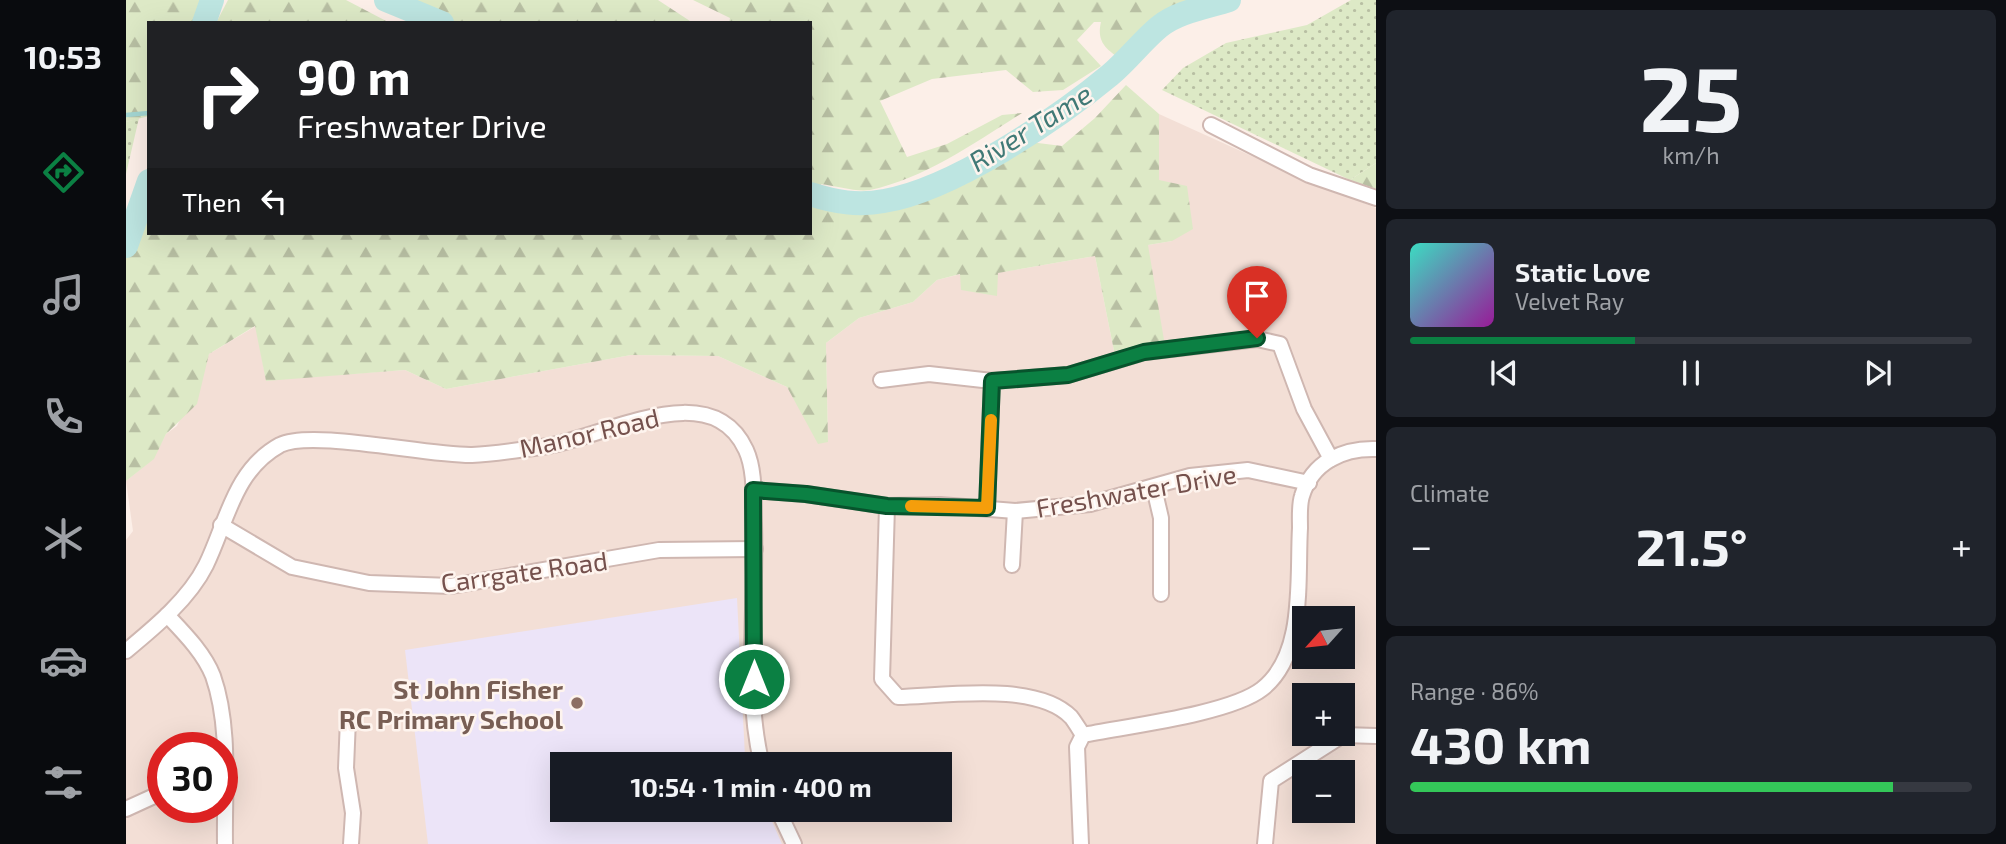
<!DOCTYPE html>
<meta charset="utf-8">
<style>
body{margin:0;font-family:"Exo 2",sans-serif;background:#20242c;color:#f1f3f6;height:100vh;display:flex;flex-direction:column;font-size:26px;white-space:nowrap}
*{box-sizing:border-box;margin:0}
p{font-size:23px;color:#9ea1a6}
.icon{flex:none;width:38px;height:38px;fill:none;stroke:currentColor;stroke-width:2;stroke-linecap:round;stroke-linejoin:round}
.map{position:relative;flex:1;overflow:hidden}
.side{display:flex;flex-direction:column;gap:10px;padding:10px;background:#0d0f14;width:630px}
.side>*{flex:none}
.hud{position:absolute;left:21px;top:21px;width:665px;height:214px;border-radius:0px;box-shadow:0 7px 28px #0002;background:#202124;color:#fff;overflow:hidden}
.needle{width:46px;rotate:243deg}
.tools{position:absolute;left:1166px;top:606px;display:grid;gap:14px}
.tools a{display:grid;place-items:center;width:63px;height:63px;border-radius:0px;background:#171b24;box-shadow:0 7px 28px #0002;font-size:35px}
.speed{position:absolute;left:21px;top:732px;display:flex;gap:14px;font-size:35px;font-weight:700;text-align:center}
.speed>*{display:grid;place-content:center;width:91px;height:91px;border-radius:50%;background:#171b24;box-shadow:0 7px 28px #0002;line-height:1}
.speed .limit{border:10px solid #d22;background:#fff;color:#111}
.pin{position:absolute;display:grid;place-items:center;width:60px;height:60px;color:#fff;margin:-72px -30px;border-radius:50% 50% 50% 0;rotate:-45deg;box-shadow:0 0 7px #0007}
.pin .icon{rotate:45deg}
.me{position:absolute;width:77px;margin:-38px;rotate:0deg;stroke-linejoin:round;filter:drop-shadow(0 0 5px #0008)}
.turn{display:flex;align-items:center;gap:24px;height:147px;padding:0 35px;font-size:32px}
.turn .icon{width:91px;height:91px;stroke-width:2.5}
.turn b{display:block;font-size:49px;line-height:60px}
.then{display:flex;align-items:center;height:66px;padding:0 35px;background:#0003;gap:14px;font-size:26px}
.big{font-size:52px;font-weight:700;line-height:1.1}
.side .card{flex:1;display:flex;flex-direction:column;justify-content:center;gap:10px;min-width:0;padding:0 24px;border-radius:10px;background:#20242c}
.side .dial{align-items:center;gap:0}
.dial b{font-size:91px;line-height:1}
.song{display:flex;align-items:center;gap:21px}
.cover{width:84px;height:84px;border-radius:10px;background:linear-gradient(135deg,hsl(170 70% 55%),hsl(300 70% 35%))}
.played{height:7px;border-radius:4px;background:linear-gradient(90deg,#0b8043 40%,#363941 40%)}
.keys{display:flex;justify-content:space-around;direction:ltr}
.heat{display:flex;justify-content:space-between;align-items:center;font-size:38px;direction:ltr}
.charge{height:10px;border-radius:5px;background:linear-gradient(90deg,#34c759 86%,#363941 0)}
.trip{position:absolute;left:424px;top:752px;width:402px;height:70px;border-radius:0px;background:#171b24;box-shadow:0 7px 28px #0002;font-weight:700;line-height:70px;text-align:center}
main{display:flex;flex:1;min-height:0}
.tab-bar{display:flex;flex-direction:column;width:126px;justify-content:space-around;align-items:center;background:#090b0e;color:#9ea1a6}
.tab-bar .icon{width:49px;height:49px}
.tab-bar .on{color:#0b8043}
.tab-bar b{font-size:32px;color:#f1f3f6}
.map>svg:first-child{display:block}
</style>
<main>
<nav class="tab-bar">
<b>10:53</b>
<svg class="icon on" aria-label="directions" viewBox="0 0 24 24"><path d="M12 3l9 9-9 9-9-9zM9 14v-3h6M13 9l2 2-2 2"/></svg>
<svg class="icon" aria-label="music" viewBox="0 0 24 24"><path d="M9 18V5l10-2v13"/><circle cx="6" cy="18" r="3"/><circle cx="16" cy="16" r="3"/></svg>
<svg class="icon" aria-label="phone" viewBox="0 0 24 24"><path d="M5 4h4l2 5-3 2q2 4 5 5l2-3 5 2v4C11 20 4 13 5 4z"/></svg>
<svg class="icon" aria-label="climate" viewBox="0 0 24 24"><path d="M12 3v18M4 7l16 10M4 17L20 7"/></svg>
<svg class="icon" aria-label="car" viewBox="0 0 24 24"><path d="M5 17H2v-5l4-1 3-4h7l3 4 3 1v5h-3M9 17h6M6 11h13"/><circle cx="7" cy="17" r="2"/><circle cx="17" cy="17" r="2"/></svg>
<svg class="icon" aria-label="filters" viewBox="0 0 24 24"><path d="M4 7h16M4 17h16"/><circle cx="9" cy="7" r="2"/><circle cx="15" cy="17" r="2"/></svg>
</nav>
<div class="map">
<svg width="1250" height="844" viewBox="0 0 1250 844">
<defs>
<pattern id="grass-dots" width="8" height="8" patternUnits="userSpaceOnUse" patternTransform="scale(1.75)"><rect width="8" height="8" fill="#dde9c6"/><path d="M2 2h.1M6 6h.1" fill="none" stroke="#b8bfa3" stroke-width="1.8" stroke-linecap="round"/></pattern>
<pattern id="forest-firs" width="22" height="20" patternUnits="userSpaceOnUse" patternTransform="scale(1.75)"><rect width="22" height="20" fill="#dde9c6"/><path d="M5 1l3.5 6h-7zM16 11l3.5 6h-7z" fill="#b8bfa3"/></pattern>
</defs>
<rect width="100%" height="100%" fill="#fcefe8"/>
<path fill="#f3dfd6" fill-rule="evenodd" d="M1033 114 1152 168 1250 208V844H0V540L7 531 0 481 27 459 40 434 51 426 83 354 130 326 140 380 279 370 320 389 505 355 592 356 661 387 702 441 700 343 733 318 787 302 811 280 835 274 871 295V273L969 256 988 351 1022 245 1046 241 1033 180ZM1178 618H1216V656H1178ZM1178 695H1216V733H1178ZM37 747H96V807H37ZM436 765H814V810H436ZM1178 772H1216V810H1178Z"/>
<polygon fill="#ece4f8" points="611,598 619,757 622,765 436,765 436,810 641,810 656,844 302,844 279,650"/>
<g fill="url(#grass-dots)">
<polygon points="1225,0 1250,0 1250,163 1224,180 1036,90 1057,68 1100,43 1181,25"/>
<polygon points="13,118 0,174 0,122"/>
</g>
<g fill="url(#forest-firs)">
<polygon points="0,0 86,0 78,23 23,23 23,116 0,122"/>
<polygon points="102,0 220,0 264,23 90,23"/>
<polygon points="260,0 532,0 567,23 316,23"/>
<path d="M567 0H1103L1050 17 1034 26 999 62C981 50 970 43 975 22H968L951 40 975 66 937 90 907 92 880 70 806 79 754 101 781 157 821 144 876 115 896 113C850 142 798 179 744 190 730 192 710 186 695 184L697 198 684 194V23H603L604 18Z"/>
<polygon points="1000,85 1033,114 1033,180 1061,186 1067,229 1046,241 1022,245 1038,340 988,351 969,256 872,273 871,296 835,290 834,274 811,280 787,302 733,318 700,343 702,442 692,444 661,387 592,356 505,355 320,389 279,370 140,381 129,326 83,354 71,404 40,434 28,459 0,481 0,246 8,224 16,229 23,210 23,233 684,233 684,204 707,211 711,202 758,201 791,193 889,140 936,146 969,118"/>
<polygon points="1250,163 1250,189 1224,180"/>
</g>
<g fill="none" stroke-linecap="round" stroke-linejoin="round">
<polyline stroke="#a3d6d2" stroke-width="4.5" points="0,115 23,113"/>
<g stroke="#bde5e1" stroke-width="24">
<polyline points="260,0 316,23"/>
<polyline points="78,23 86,0"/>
<path d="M684 194C709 202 732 206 758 201 826 190 931 119 984 75 1002 60 1016 41 1033 27 1051 12 1081 7 1103 0"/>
<polyline points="0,246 23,181"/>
</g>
<g stroke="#cfb7b1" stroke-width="18">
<g id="minor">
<polyline points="1085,125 1183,175 1250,198"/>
<polyline points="755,380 803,374 866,381 942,375 1019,352 1131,339 1154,344 1178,409 1205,459"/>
<polyline points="1028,488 1035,518 1035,594"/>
<polyline points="627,490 680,494 761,506 814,505 889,511 964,504 1064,476 1122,470 1183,483"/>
<path d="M761 506 756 679 772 697C817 696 910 681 945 717 949 722 953 729 957 735"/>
<polyline points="861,507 866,381"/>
<polyline points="95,525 166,567 243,583 325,586 533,550 629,549"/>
<polyline points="886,565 889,511"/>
<path d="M41 615C58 633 78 653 87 676 105 727 98 791 99 844"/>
<path d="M0 651C29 627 63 599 80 565 101 522 108 470 154 445 186 429 302 456 346 455 369 454 392 450 415 447 475 440 584 372 620 450 630 472 627 501 628 524 631 603 617 688 636 765"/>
<polyline points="222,719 220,768 227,813 225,844"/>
<polyline points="0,809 37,792"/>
<polyline points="652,810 668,844"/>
<path d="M955 844 951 747 957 735C1001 726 1104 714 1136 689 1180 655 1171 578 1174 528 1174 518 1173 505 1176 496 1186 462 1217 448 1250 449"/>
<polyline points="1139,844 1145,781 1217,735 1250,736"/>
</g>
</g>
<use href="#minor" stroke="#fff" stroke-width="14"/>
</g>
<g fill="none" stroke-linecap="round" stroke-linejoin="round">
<g stroke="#07532c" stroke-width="18">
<polyline id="route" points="628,679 627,490 680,494 761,506 861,508 866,381 942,375 1018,352 1131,338"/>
</g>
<use href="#route" stroke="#0b8043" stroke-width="12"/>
<polyline stroke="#f59e0b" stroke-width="12" points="785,506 861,508 865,420"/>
</g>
<circle fill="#8d6e63" stroke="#fef4ee" stroke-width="2.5" cx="451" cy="703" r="7"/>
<g text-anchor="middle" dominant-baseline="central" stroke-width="5" stroke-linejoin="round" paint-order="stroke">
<g font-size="26" fill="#75514d" stroke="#fef4ee">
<text transform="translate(463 432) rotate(-13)">Manor Road</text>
<text transform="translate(1010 490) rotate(-10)">Freshwater Drive</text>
<text transform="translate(398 571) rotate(-8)">Carrgate Road</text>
</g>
<g font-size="26" font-weight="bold" fill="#785e54" stroke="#fef4ee" text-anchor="end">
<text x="437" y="688">St John Fisher<tspan x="437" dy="30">RC Primary School</tspan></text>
</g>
<g font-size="28" font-style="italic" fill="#407976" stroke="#fef4ee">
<text transform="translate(904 127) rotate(-32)">River Tame</text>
</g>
</g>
</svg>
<div class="tools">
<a><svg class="needle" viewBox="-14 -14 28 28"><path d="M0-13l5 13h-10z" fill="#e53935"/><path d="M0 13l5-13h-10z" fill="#9ea1a6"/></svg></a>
<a>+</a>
<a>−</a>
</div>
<div class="speed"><div class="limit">30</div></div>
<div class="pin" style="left:1131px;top:338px;background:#d93025"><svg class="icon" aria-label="arrive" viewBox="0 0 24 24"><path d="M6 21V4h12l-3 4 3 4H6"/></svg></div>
<svg class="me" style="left:628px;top:679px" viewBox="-20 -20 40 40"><circle r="17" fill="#0b8043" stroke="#fff" stroke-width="3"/><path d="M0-11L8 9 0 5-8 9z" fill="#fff"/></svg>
<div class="trip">10:54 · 1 min · 400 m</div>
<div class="hud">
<div class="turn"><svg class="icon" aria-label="right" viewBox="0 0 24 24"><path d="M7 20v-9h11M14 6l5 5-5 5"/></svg><div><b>90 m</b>Freshwater Drive</div></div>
<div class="then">Then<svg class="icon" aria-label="left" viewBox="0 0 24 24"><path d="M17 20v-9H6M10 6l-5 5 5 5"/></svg></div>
</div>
</div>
<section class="side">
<div class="card dial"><b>25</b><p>km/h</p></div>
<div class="card">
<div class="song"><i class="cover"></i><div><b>Static Love</b><p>Velvet Ray</p></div></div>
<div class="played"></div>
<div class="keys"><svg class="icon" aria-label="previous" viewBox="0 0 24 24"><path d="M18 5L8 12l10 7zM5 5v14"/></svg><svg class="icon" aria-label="pause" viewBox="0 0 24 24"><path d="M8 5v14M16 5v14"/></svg><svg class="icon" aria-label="next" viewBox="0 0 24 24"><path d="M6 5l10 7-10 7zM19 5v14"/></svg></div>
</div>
<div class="card"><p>Climate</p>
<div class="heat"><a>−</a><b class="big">21.5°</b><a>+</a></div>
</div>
<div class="card"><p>Range · 86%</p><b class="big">430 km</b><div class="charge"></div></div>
</section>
</main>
